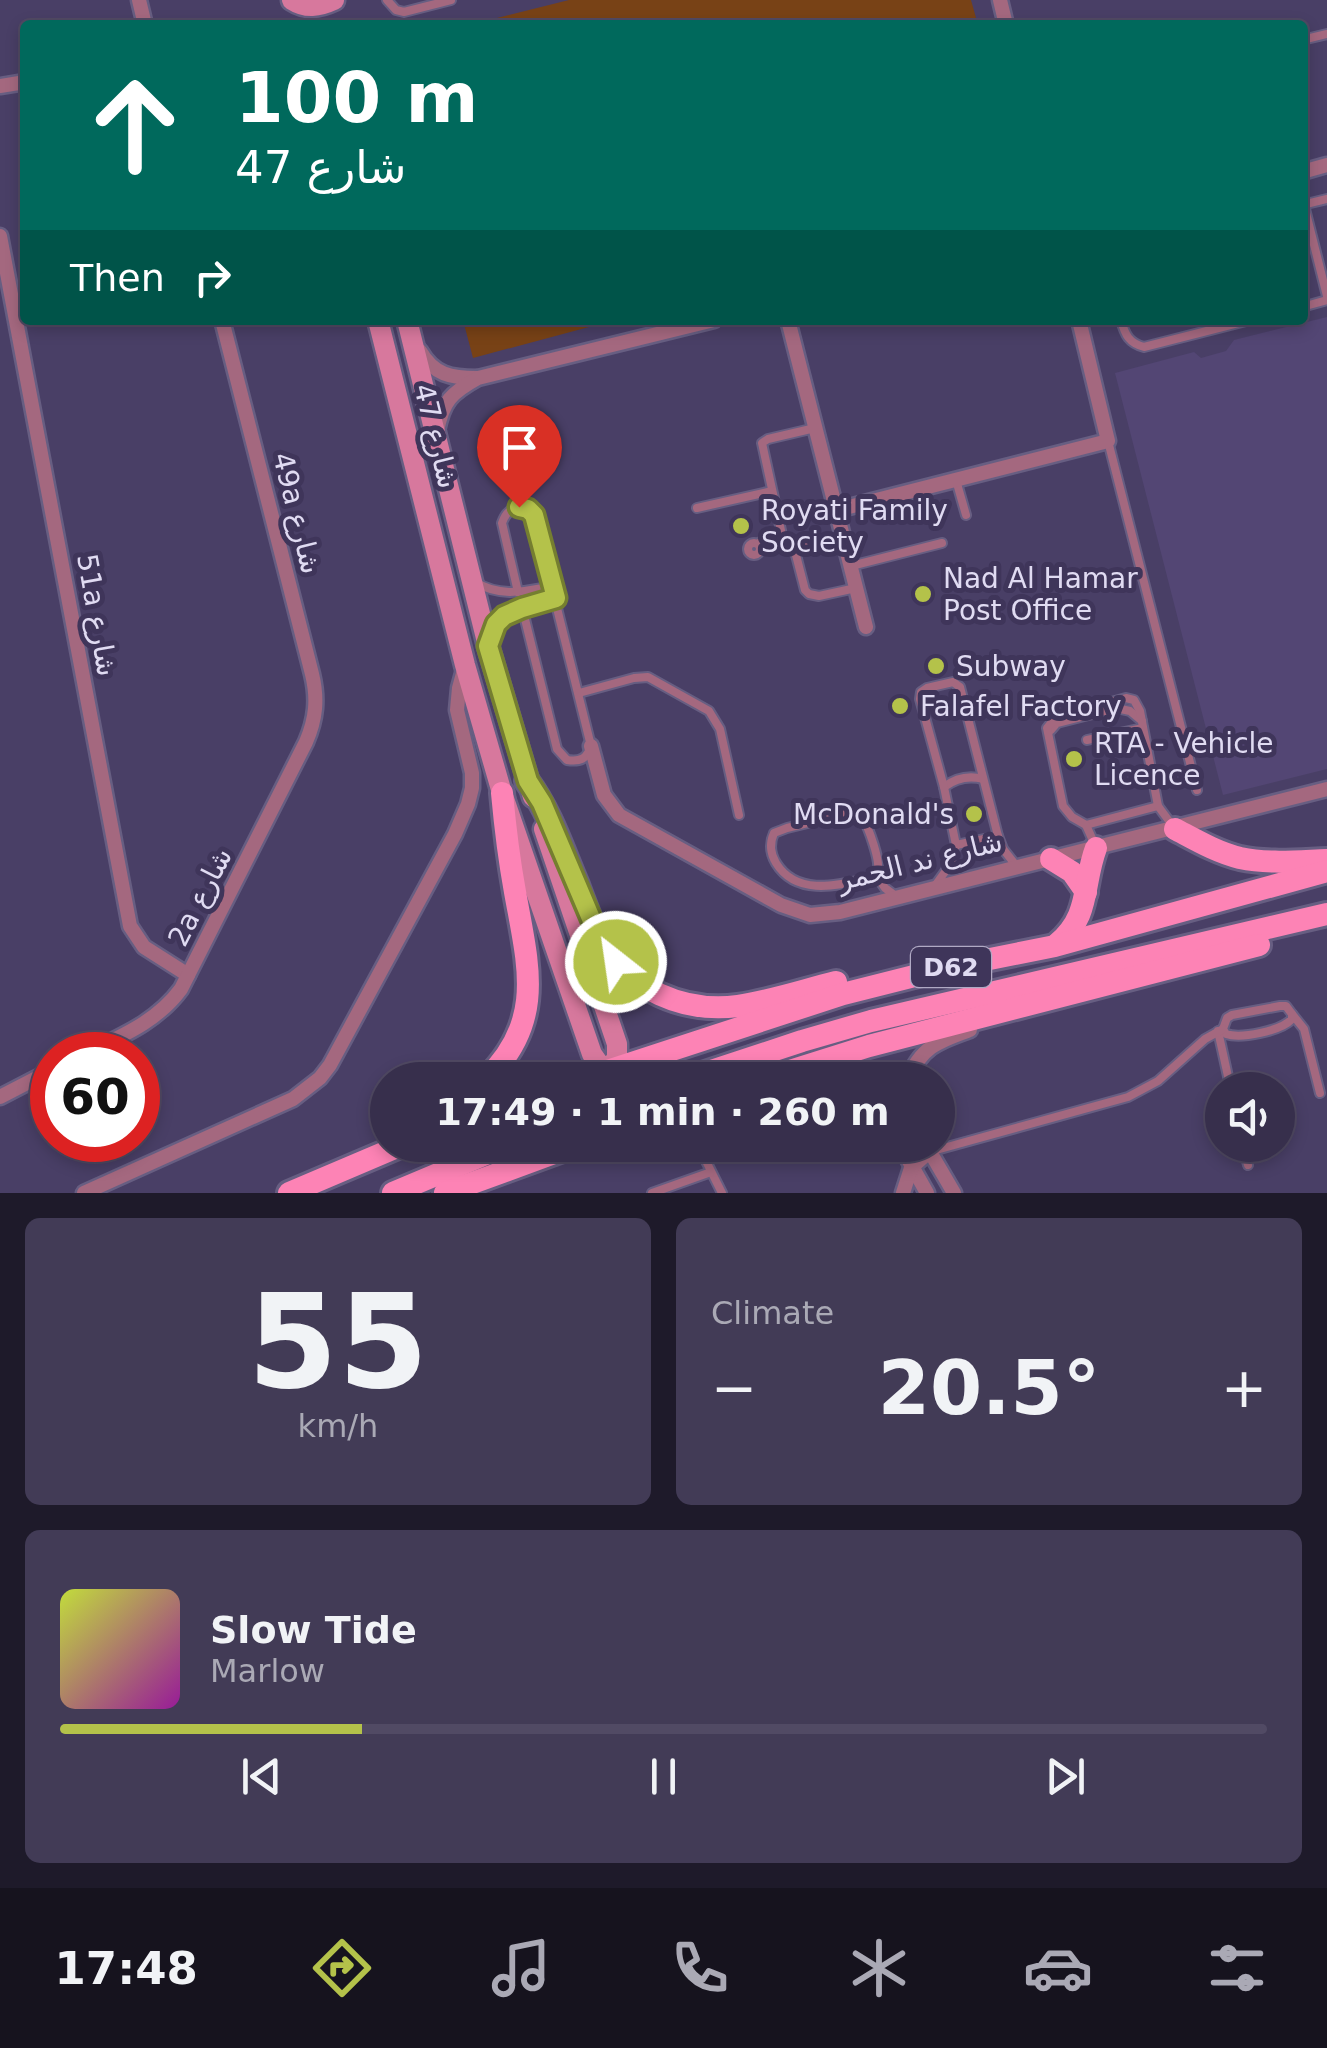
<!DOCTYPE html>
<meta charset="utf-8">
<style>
body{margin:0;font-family:"DejaVu Sans",Cairo,sans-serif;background:#423b56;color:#f1f3f6;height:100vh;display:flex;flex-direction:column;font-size:38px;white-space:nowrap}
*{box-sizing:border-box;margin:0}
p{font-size:32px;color:#aaa9b5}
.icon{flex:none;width:55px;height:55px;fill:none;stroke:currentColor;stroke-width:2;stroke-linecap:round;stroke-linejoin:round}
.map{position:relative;height:1193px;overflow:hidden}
.side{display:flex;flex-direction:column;gap:25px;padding:25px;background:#1e1a2a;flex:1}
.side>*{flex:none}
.guide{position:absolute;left:20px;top:20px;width:1288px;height:305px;border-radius:10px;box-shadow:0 5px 15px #0003,0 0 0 2px #514a64;background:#00695c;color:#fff;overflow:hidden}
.fabs{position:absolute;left:1205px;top:1072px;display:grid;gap:20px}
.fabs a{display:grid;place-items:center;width:90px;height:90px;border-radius:50%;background:#372f4c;box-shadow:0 5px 15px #0003,0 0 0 2px #514a64;font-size:50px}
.speed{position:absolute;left:30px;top:1032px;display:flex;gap:20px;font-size:50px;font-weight:700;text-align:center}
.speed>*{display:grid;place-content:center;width:130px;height:130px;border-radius:50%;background:#372f4c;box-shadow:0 5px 15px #0003,0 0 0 2px #514a64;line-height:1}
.speed .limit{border:15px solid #d22;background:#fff;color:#111}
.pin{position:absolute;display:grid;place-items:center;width:85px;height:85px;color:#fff;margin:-102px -42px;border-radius:50% 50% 50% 0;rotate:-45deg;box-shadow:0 0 10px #0007}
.pin .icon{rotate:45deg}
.me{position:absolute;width:110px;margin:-55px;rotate:330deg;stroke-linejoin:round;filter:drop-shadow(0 0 8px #0008)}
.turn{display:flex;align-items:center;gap:35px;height:210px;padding:0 50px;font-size:45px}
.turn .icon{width:130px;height:130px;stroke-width:2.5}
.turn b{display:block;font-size:70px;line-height:85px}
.then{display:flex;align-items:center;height:95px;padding:0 50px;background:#0003;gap:20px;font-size:38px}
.big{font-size:75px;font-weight:600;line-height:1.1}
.side .tile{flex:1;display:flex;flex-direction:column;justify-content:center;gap:15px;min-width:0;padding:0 35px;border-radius:15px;background:#423b56}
.side .dial{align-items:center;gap:0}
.dial b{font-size:130px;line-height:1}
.song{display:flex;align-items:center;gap:30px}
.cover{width:120px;height:120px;border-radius:15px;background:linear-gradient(135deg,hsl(70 70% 55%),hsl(300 70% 35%))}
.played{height:10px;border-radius:5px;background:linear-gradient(90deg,#b4c24a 25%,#514a64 25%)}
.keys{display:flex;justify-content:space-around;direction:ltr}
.heat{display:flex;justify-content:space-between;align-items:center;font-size:55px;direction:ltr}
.side .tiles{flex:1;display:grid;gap:25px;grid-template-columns:1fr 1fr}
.tile:last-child{grid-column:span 2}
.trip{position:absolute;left:370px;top:1062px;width:585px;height:100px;border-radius:50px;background:#372f4c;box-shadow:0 5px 15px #0003,0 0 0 2px #514a64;font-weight:600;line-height:100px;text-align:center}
.menu{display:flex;height:160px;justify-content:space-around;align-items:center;background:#16131e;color:#aaa9b5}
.menu .icon{width:70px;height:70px}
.menu .active{color:#b4c24a}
.menu b{font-size:45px;color:#f1f3f6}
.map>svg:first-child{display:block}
</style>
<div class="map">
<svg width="1327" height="1193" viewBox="0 0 1327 1193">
<rect width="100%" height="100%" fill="#493f66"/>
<polygon fill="#534674" points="1327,317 1327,769 1223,795 1115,373 1194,352 1201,358 1226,351 1234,340"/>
<g fill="#784216">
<polygon points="569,0 971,0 978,25 469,25"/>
<polygon points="463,320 615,320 473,358"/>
</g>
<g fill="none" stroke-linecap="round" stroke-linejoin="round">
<g stroke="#675e82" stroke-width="12">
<g id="lane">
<polyline points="387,0 396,10 404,12 451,0"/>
<polyline points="1302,40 1327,34"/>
<polyline points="1302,197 1327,296"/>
<polyline points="1302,205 1327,199"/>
<polyline points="1302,307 1327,300"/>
<path d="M1121 320C1125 335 1129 343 1144 347L1250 320"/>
<polyline points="815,428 768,439 762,443 782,535 796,555 805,590 809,594 819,596 856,588"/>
<polyline points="1108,441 1197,790"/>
<polyline points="956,480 966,515"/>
<polyline points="697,508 772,491"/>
<circle cx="754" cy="549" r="6"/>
<polyline points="758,544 764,539 782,535"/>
<polyline points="790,547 843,536"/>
<polyline points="851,566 942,543"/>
<path d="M475 582C501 598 525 591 553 586"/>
<path d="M518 592 502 523C508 506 521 503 534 515L591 746C587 759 580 762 567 760L557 749 522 607"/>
<path d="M491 637C503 606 527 606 556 599"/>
<polyline points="579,693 634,678 648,677 709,711 720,729 739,815"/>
<polyline points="1051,730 1057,723 1116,708 1130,711 1142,721"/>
<polyline points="1087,740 1143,728"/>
<path d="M944 787C956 778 968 775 983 779"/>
<path d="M849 813 862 817C868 826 882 863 877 873 876 875 873 877 871 878 839 885 797 897 776 863 770 853 769 844 774 833L787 828Z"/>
<polyline points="1086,825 1158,806"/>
<polyline points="956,845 998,836"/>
<polyline points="1095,845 1086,825 1072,817 1063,806 1047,728 1056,717 1126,698 1134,700 1140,711 1158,806 1172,825"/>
<polyline points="876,875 885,888 897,897"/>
<polyline points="934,887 950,865 956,845 944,787 920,699 921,692 927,688 953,682 960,687 998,836 1003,849 1018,868"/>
<path d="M1280 1006H1286L1292 1014V1019C1281 1031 1241 1039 1226 1034L1223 1029 1227 1018 1232 1015Z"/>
<polyline points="1292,1014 1304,1029 1320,1093"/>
<polyline points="1218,1031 1231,1090"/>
<polyline points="698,1145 722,1193"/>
<polyline points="1243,1145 1248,1165"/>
<polyline points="929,1152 1128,1097 1158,1081 1205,1039 1223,1029"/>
<polyline points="574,1155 595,1153 622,1145"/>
<polyline points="652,1193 711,1172"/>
</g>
</g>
<g stroke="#675e82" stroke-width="19">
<g id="street">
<polyline points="139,0 145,25"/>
<polyline points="1000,0 1006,25"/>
<polyline points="0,86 25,82"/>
<polyline points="1302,172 1327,165"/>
<polyline points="0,236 130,926 144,947 188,975"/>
<polyline points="788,320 866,627"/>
<path d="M420 351C434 375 451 378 477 378"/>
<path d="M437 431C443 401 451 393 478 378L714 320"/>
<polyline points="837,510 1108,441 1079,320"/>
<polyline points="591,746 604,795 619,815 781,905 810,915 840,912 1327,789"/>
<path d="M83 1055C119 1037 156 1023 181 989L306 742C316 719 318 699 312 674L222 320"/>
<path d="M908 1080C920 1047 939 1041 970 1030"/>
<polyline points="0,1097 52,1070"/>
<polyline points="900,1145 927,1193"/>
<polyline points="926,1145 954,1193"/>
<polyline points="84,1193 293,1099 320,1078 330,1065 455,834 468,804 472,788 472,773 457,710 459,688 465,666"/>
<polyline points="903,1193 911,1168 929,1152"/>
</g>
</g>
<g stroke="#675e82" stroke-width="25">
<g id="secondary">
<path d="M292 0C306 9 319 7 334 0"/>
<polyline points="378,320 465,665 502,793 592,1054 599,1064 608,1070 617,1058 617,1044 544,829"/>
<polyline points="407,320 488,646 533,797"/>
</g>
</g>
<g stroke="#675e82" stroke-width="28">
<g id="primary">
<path d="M527 781C550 812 562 850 577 885 584 904 591 924 601 941 629 990 684 1013 738 1006 771 1001 804 990 836 982"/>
<path d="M1175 829C1196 840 1216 852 1240 858 1268 864 1298 861 1327 860"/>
<polyline points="1051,859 1072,872 1086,892"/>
<path d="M1057 944C1091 916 1082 885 1096 848"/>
<path d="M485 1080C546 1022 528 965 515 892 509 859 505 826 502 793"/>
<polyline points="580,1080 843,994 950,967 1055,946 1327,871"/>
<polyline points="684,1080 802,1041 871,1021 1327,914"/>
<polyline points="761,1080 869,1046 1259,945"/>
<polyline points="289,1193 402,1145"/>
<polyline points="393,1193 507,1145"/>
<polyline points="445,1193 576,1145"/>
</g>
</g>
<use href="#lane" stroke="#a4687f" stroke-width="8"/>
<use href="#street" stroke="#a4687f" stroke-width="14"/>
<use href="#secondary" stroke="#d7789d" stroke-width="20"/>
<use href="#primary" stroke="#fd83b5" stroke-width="22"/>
</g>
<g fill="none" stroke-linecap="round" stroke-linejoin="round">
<g stroke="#757e30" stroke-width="25">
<polyline id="route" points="519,507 528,509 534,515 556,598 522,608 504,616 496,624 488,646 528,781 542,803 601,942 616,962"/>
</g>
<use href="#route" stroke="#b4c24a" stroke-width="18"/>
</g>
<g fill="#b4c24a" stroke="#3f355a" stroke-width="4">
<circle cx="741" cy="526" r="10"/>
<circle cx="923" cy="594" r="10"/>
<circle cx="936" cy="666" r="10"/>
<circle cx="900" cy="706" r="10"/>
<circle cx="1074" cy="759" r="10"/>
<circle cx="974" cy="814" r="10"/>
</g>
<g text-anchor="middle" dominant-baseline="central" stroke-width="10" stroke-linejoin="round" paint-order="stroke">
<rect fill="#3f355a" stroke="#b0a9c4" stroke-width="2.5" x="911" y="947" width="80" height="40" rx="8"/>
<g font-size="25" font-weight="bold" fill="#e0dbf2">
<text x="951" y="967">D62</text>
</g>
<g font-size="28" fill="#e0dbf2" stroke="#3f355a">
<text transform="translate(436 436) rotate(76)">شارع 47</text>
<text transform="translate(297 513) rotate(76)">49a شارع</text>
<text transform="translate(97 615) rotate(80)">51a شارع</text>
<text transform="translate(920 861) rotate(-14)">شارع ند الحمر</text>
<text transform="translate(200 897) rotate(-63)">2a شارع</text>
</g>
<g font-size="28" fill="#e0dbf2" stroke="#3f355a" text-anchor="start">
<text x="761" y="510">Royati Family<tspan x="761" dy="32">Society</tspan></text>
<text x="943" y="578">Nad Al Hamar<tspan x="943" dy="32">Post Office</tspan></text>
<text x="956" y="666">Subway</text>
<text x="920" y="706">Falafel Factory</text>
<text x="1094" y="743">RTA - Vehicle<tspan x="1094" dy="32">Licence</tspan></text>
<text x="954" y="814" text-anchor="end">McDonald's</text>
</g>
</g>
</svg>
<div class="fabs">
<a><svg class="icon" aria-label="sound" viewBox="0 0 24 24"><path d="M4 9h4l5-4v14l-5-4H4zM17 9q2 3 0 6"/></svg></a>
</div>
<div class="speed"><div class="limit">60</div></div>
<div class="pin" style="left:519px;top:507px;background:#d93025"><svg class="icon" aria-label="arrive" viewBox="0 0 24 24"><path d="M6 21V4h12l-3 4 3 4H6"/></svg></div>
<svg class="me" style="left:616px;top:962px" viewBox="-20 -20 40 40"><circle r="17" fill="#b4c24a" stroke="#fff" stroke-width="3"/><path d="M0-11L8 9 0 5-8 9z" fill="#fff"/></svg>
<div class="trip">17:49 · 1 min · 260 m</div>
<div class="guide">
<div class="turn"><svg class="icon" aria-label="ahead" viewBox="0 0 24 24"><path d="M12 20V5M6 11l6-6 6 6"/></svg><div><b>100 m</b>شارع 47</div></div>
<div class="then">Then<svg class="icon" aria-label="right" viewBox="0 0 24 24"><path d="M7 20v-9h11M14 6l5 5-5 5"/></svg></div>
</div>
</div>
<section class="side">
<div class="tiles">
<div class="tile dial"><b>55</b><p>km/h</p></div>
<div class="tile"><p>Climate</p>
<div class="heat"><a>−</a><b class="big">20.5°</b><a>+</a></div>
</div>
<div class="tile">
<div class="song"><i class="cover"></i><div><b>Slow Tide</b><p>Marlow</p></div></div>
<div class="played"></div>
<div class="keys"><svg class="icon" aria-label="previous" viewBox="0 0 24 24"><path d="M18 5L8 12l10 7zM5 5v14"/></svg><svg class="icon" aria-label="pause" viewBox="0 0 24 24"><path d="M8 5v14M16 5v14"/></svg><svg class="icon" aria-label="next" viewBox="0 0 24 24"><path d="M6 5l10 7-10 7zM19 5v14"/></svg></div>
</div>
</div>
</section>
<nav class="menu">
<b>17:48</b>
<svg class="icon active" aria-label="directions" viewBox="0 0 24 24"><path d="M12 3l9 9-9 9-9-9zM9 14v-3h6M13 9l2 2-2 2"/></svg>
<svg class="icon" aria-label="music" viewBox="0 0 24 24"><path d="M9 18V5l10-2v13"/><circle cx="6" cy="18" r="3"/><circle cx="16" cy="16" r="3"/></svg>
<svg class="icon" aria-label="phone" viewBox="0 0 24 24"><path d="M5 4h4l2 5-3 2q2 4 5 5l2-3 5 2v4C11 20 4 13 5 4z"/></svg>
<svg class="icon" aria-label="climate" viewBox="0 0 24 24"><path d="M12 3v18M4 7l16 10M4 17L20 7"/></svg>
<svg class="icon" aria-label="car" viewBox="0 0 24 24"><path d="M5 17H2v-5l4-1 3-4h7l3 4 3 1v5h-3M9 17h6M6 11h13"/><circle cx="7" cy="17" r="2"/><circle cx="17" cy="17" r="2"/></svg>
<svg class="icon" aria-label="filters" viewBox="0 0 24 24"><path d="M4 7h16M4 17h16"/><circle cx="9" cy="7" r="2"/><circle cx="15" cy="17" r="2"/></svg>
</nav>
